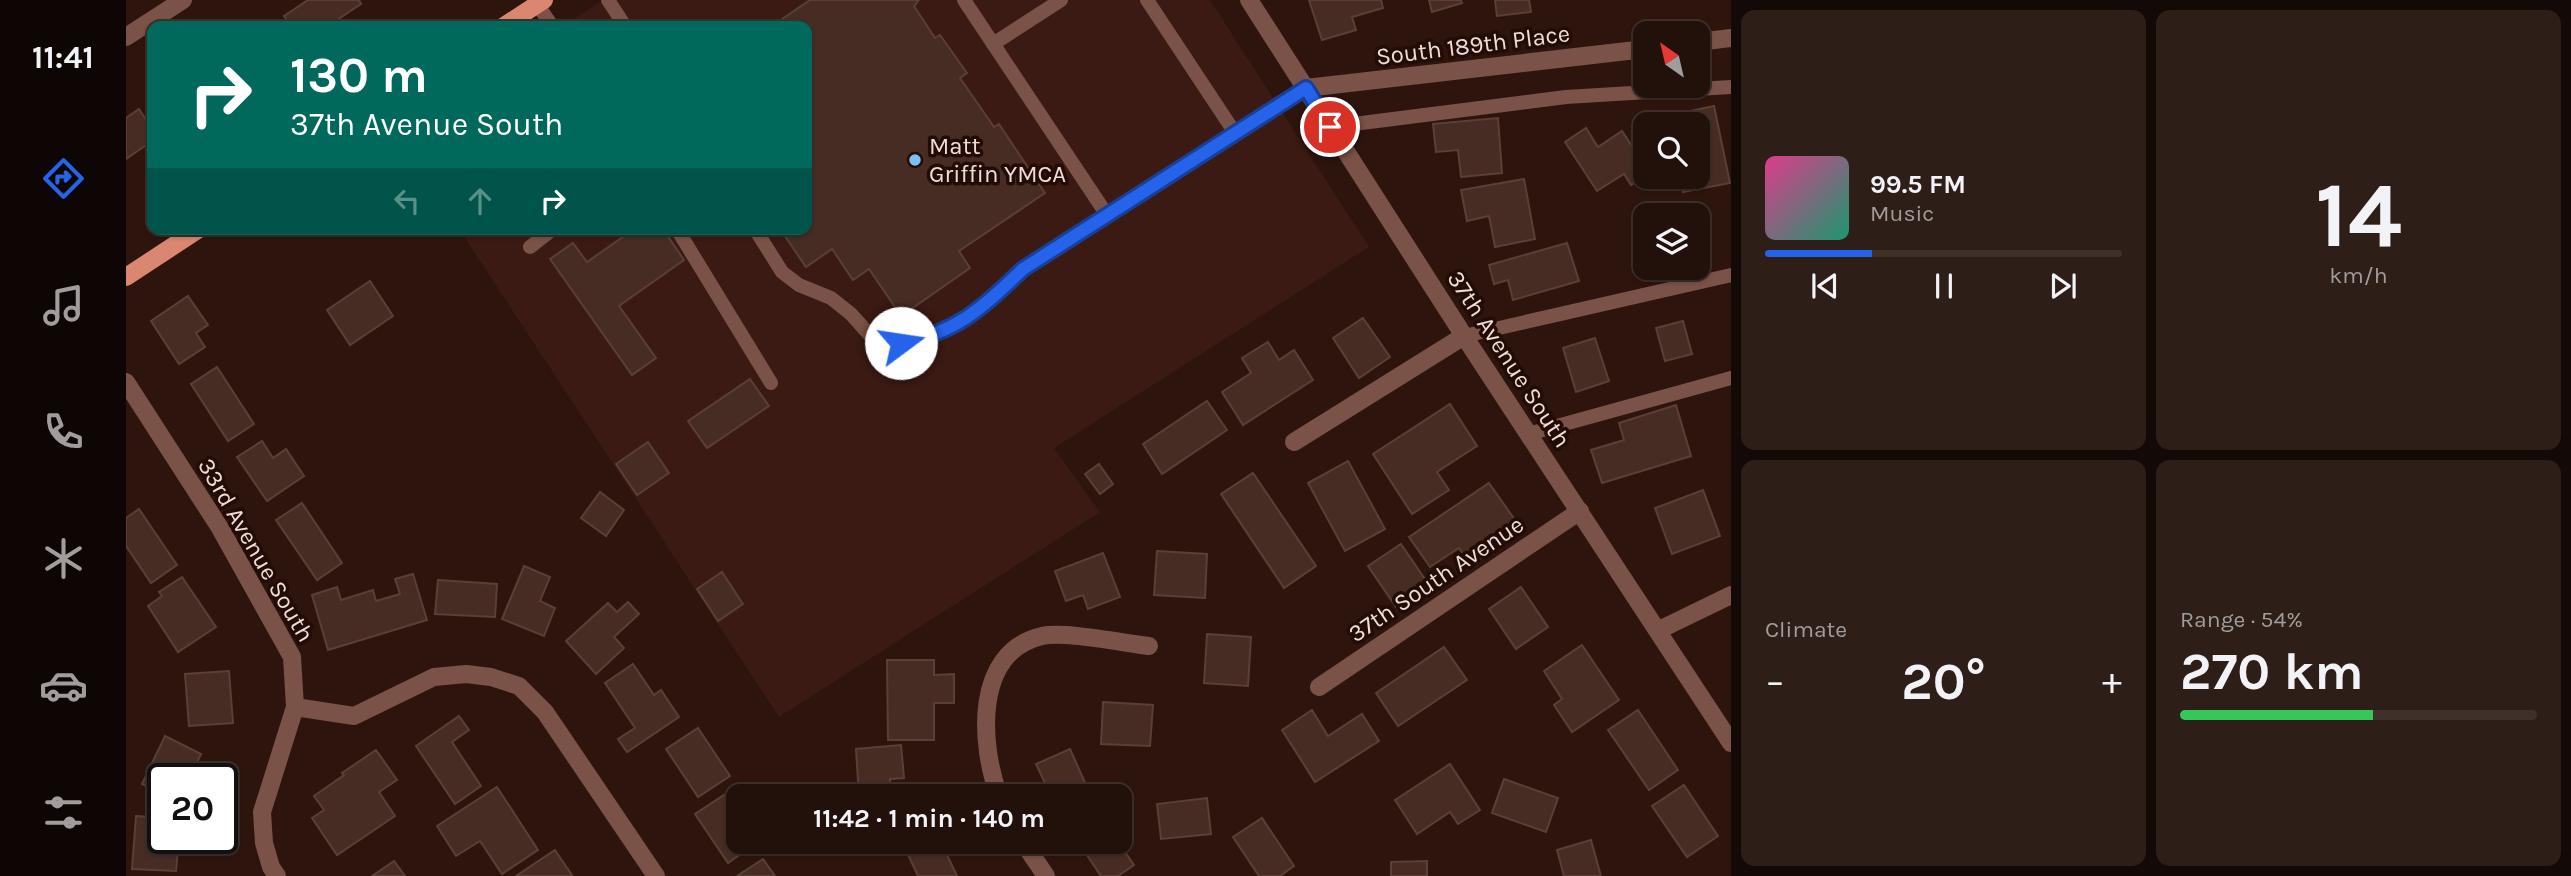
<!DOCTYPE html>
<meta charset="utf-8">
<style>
body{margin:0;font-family:Karla,sans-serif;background:#2e1e18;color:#f1f3f6;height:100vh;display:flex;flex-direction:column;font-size:26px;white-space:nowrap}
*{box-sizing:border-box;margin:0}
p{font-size:23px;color:#a29d9c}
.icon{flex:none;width:38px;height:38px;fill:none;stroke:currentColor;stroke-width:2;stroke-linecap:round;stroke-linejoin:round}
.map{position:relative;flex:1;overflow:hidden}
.panel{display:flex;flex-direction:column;gap:10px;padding:10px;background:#130906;width:840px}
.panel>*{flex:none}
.banner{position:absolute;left:21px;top:21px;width:665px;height:214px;border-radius:14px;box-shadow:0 2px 5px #0004,0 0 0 2px #3f302b;background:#00695c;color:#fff;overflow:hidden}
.needle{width:46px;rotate:326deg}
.fabs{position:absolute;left:1507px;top:21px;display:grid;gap:14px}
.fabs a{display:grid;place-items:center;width:77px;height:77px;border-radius:14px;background:#22100a;box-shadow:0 2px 5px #0004,0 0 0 2px #3f302b;font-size:35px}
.speed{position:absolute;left:21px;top:763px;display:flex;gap:14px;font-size:35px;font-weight:700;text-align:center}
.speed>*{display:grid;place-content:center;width:91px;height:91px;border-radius:50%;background:#22100a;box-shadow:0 2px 5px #0004,0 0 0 2px #3f302b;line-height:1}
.speed .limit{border:4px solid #111;border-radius:10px;background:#fff;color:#111}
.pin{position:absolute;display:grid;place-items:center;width:60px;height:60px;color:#fff;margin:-30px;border:4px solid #fff;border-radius:50%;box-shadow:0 2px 7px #0007}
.me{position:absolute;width:77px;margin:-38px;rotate:76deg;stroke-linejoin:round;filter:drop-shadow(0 0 5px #0008)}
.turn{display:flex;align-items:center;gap:24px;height:147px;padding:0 28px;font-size:32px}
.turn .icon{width:91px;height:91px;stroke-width:2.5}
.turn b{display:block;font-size:49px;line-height:60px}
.lanes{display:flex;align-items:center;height:66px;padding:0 28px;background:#0003;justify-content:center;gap:35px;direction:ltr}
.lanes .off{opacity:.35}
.big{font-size:52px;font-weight:700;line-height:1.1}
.panel .widget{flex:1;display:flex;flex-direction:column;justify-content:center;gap:10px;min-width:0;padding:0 24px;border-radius:14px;background:#2e1e18}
.panel .dial{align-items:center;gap:0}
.dial b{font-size:91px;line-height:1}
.song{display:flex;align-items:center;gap:21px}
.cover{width:84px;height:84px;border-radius:10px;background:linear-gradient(135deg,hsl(330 70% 55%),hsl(160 70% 35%))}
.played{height:7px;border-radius:4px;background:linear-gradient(90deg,#2563eb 30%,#3f302b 30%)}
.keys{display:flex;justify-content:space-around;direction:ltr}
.heat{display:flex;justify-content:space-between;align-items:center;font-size:38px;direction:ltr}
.charge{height:10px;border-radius:5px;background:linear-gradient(90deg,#34c759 54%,#3f302b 0)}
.panel .tiles{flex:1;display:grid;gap:10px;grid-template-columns:repeat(2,1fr)}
.trip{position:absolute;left:600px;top:784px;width:406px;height:70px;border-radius:14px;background:#22100a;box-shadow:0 2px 5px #0004,0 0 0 2px #3f302b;font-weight:700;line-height:70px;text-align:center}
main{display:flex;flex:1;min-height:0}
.dock{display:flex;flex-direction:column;width:126px;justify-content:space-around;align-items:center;background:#0e0604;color:#a29d9c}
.dock .icon{width:49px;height:49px}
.dock .active{color:#2563eb}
.dock b{font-size:32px;color:#f1f3f6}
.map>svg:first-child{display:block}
</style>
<main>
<nav class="dock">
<b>11:41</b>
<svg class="icon active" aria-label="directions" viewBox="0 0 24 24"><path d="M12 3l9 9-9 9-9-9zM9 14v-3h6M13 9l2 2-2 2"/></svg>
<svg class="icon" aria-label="music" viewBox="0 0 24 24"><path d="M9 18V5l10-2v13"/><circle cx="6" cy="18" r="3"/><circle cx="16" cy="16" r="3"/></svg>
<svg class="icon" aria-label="phone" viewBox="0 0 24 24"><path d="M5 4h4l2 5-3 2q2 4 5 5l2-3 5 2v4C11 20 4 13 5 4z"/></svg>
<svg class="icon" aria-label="climate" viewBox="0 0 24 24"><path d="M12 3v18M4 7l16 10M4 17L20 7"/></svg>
<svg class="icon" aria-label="car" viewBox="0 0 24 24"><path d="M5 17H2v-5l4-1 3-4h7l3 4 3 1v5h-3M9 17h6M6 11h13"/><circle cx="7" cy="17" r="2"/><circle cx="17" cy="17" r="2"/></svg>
<svg class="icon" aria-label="filters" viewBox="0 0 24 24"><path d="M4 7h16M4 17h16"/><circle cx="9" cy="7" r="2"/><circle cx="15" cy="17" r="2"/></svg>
</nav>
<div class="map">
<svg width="1605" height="876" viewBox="0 0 1605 876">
<rect width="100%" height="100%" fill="#2d150e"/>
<polygon fill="#3a1a12" points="477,0 1084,0 1243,247 928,448 974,512 653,717 333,229 681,229 681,26 437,26"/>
<g fill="#472c24" stroke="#5b3f37" stroke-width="2">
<polygon points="182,0 233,0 235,4 202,26 165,26 158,16"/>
<polygon points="684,0 793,0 788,6 809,38 814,35 841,73 834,78 868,127 873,124 919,193 833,251 844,268 775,316 743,269 727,280 706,249 680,267 654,229 681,229 681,26 646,26"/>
<polygon points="1183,0 1255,0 1257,8 1226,17 1230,30 1196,40"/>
<polygon points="1303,0 1335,0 1336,3 1306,12"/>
<polygon points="1369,0 1403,0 1405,12 1371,16"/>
<polygon points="1588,106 1604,183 1557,192 1554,177 1572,177 1572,124 1543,124 1541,116"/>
<polygon points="13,109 26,129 26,141 0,159 0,118"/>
<polygon points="1372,118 1376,173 1335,177 1332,150 1310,152 1307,124"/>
<polygon points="1460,128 1472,147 1496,131 1519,166 1519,176 1505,185 1498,174 1471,191 1439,142"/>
<polygon points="1398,179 1409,239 1369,247 1363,216 1341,221 1335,190"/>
<polygon points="508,229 537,229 558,260 493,306 530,358 506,375 424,259 447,243 461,262"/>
<polygon points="1441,243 1453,281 1387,300 1382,280 1368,284 1363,265"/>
<polygon points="244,281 267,316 224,345 201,310"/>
<polygon points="62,296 82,325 70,333 79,347 53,364 25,321"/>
<polygon points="1237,318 1264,357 1233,378 1207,338"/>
<polygon points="1557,321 1566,354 1539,361 1530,328"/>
<polygon points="1469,338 1483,381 1450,392 1437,348"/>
<polygon points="1142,342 1153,360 1168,350 1187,380 1117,425 1096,392 1125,373 1116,358"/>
<polygon points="91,367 128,424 102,441 65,384"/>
<polygon points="624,379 643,406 581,448 562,421"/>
<polygon points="1081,401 1101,430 1036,474 1017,444"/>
<polygon points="1324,404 1351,446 1311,472 1323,490 1286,514 1247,454"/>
<polygon points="1550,405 1565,456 1476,483 1465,450 1498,440 1493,423"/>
<polygon points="136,441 147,458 160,449 178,476 141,501 111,457"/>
<polygon points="522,442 543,473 511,495 490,464"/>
<polygon points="1222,461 1259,529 1219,551 1182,483"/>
<polygon points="973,464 987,484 974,494 959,474"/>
<polygon points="1127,473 1190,566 1158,588 1095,494"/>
<polygon points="1363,483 1396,530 1344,565 1333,548 1304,567 1283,537"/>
<polygon points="1577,490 1594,536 1546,554 1529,508"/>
<polygon points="474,492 498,510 480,536 455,518"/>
<polygon points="176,503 216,563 191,580 150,520"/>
<polygon points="13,509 51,565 25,583 0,546 0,518"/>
<polygon points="1275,544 1305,588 1272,610 1242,566"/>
<polygon points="1031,551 1081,554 1079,598 1028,595"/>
<polygon points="977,553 994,597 962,609 957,595 940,601 929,571"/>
<polygon points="398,566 424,577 414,601 429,608 418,636 376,619"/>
<polygon points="596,572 617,604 592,621 571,589"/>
<polygon points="287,574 301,620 202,650 186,595 211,587 215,600 247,590 250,601 274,594 269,579"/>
<polygon points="56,577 90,627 52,652 22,606 36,596 33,592"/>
<polygon points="312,580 371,584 369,617 309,614"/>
<polygon points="1395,587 1422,627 1390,649 1363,609"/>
<polygon points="502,602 513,614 488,637 498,648 470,674 440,641 482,603 491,612"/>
<polygon points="1081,634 1125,637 1122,686 1078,683"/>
<polygon points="1456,645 1493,700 1446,732 1428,705 1436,699 1418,671"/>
<polygon points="1318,647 1341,680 1272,726 1250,693"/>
<polygon points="761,660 808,660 808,675 828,674 828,703 808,703 808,740 762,740"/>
<polygon points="507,664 528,695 535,690 553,717 501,752 492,739 509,728 479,683"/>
<polygon points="103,671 107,723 63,726 59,674"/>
<polygon points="977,702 1027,705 1024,746 975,744"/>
<polygon points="1186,710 1202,736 1236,714 1253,741 1189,782 1156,730"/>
<polygon points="1512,710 1552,770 1523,790 1482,730"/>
<polygon points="333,716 343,730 326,742 355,786 329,804 290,746"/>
<polygon points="572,728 604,776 572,797 540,749"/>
<polygon points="39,736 75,754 63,779 37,779 37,794 16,784"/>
<polygon points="775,745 778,778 764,779 765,796 733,796 730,749"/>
<polygon points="944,749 965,796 925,796 910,764"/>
<polygon points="250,750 271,780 253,792 269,816 211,855 186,818 198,810 188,796 218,775 216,773"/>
<polygon points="1324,764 1354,810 1332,824 1324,812 1291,834 1269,800"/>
<polygon points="1378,779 1432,798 1420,832 1366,813"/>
<polygon points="1558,785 1592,836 1561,857 1526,806"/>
<polygon points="371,787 412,850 376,874 354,841 330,856 311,826"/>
<polygon points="598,795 612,817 612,842 630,843 602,863 569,814"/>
<polygon points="1081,798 1085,834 1035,839 1031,804"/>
<polygon points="10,816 37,818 37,838 53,838 50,871 6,869"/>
<polygon points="1136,818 1168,866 1154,876 1133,876 1107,837"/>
<polygon points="1465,840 1475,876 1438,876 1431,850"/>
<polygon points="776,842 815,842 831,876 792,876"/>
<polygon points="952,842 992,842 1008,865 992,876 975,876"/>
<polygon points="429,850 446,875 444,876 390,876"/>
<polygon points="637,859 649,876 611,876"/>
<polygon points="268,861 279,876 246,876"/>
<polygon points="1301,861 1301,876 1265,876 1265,862"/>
</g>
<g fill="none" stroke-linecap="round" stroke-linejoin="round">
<g stroke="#7a5247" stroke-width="14">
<polyline points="482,0 499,26"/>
<polyline points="838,0 981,215"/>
<polyline points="1021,0 1109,133"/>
<polyline points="411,4 426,26"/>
<polyline points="867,44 935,0"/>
<polyline points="1204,127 1440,97 1605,87"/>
<polyline points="551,229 645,383"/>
<polyline points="629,229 656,272 673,285 705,298 725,314 750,342 775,343 799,338 828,326 856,307 897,269 1180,88"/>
<polyline points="404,247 427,229"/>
<polyline points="1338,336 1605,275"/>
<polyline points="1402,434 1605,378"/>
</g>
<g stroke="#7a5247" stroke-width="18">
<polyline points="1123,0 1338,336 1605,743"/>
<polyline points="0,37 57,0"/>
<polyline points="1572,42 1605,38"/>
<polyline points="1180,88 1519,49"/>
<polyline points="0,382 94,528 166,657 169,707 136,812 138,843 145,867 151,876"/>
<polyline points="1168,442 1338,336"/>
<polyline points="1533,630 1605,595"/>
<polyline points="1193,687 1454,511"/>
<polyline points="169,707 228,716 308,677 340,674 365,677 393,686 419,712 530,876"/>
<path d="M873 796C854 745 847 652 916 636 939 631 997 643 1023 646"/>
<polyline points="897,842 920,876"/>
</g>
<g stroke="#d98771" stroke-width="18">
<polyline points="378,26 418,0"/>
<polyline points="0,277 73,229"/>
</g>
</g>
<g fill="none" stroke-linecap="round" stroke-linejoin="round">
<g stroke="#184099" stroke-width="18">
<path id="route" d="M775 343C832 332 856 308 897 269L1180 88 1204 127"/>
</g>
<use href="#route" stroke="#2563eb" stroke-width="12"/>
</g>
<circle fill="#7bbef8" stroke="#230b06" stroke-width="2.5" cx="789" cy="160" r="7"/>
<g text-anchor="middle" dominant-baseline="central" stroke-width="7" stroke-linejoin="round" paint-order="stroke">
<g font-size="24" fill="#efddd8" stroke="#230b06">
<text transform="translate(1347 45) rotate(-7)">South 189th Place</text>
<text transform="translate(1383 359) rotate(57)">37th Avenue South</text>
<text transform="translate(130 550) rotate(60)">33rd Avenue South</text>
<text transform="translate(1310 579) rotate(-34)">37th South Avenue</text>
</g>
<g font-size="24" fill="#efddd8" stroke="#230b06" text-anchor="start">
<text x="803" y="146">Matt<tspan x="803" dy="28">Griffin YMCA</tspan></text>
</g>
</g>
</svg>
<div class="fabs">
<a><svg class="needle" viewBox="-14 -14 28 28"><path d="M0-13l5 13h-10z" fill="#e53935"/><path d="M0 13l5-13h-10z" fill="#a29d9c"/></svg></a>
<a><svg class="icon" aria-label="search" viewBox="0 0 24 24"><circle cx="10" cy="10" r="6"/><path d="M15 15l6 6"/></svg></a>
<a><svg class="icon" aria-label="layers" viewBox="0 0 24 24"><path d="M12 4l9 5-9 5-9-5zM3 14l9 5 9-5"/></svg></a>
</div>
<div class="speed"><div class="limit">20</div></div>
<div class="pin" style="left:1204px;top:127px;background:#d93025"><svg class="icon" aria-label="arrive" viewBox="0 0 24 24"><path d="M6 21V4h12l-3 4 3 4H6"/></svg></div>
<svg class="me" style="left:775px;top:343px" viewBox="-20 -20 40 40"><circle r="19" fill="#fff"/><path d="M0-13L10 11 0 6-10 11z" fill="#2563eb"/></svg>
<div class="trip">11:42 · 1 min · 140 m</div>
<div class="banner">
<div class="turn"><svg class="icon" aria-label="right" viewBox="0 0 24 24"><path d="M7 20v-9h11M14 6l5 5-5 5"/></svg><div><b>130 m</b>37th Avenue South</div></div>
<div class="lanes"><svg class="icon off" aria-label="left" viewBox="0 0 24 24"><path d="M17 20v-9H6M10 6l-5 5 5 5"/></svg><svg class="icon off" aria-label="ahead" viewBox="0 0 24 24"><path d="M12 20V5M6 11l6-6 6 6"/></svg><svg class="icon" aria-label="right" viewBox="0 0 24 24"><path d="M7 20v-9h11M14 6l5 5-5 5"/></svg></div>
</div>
</div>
<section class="panel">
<div class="tiles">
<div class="widget">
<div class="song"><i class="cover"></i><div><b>99.5 FM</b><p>Music</p></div></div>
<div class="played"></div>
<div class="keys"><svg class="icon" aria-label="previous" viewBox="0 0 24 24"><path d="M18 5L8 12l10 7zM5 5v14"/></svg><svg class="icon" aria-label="pause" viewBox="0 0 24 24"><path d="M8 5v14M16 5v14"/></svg><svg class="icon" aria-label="next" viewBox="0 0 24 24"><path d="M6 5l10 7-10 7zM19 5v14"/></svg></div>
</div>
<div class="widget dial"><b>14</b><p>km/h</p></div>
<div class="widget"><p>Climate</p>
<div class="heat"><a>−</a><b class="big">20°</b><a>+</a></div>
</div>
<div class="widget"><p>Range · 54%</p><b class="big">270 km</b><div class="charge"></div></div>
</div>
</section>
</main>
